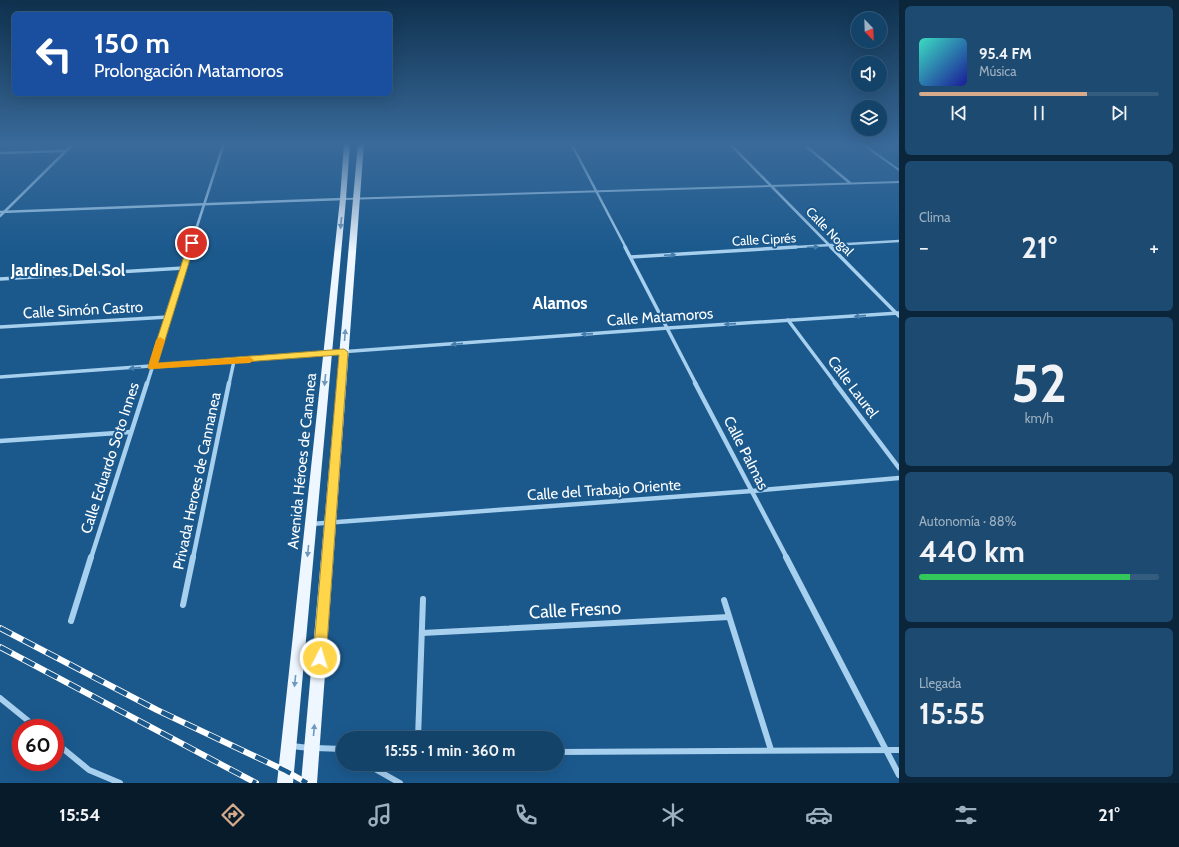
<!DOCTYPE html>
<html lang="es">
<meta charset="utf-8">
<style>
body{margin:0;font-family:Cabin,sans-serif;background:#1d4a70;color:#f1f3f6;height:100vh;display:flex;flex-direction:column;font-size:15px;white-space:nowrap}
*{box-sizing:border-box;margin:0}
p{font-size:13px;color:#9db0c1}
.icon{flex:none;width:22px;height:22px;fill:none;stroke:currentColor;stroke-width:2;stroke-linecap:round;stroke-linejoin:round}
.map{position:relative;flex:1;overflow:hidden}
.panel{display:flex;flex-direction:column;gap:6px;padding:6px;background:#0b253a;width:280px}
.panel>*{flex:none}
.banner{position:absolute;left:12px;top:12px;width:380px;height:84px;border-radius:6px;box-shadow:0 4px 16px #0002,0 0 0 1px #335c7e;background:#1a4fa0;color:#fff;overflow:hidden}
.needle{width:26px;rotate:157deg}
.tools{position:absolute;left:851px;top:12px;display:grid;gap:8px}
.tools a{display:grid;place-items:center;width:36px;height:36px;border-radius:50%;background:#14436a;box-shadow:0 4px 16px #0002,0 0 0 1px #335c7e;font-size:20px}
.speed{position:absolute;left:12px;top:719px;display:flex;gap:8px;font-size:20px;font-weight:700;text-align:center}
.speed>*{display:grid;place-content:center;width:52px;height:52px;border-radius:50%;background:#14436a;box-shadow:0 4px 16px #0002,0 0 0 1px #335c7e;line-height:1}
.speed .limit{border:6px solid #d22;background:#fff;color:#111}
.pin{position:absolute;display:grid;place-items:center;width:34px;height:34px;color:#fff;margin:-17px;border:2px solid #fff;border-radius:50%;box-shadow:0 1px 4px #0007}
.me{position:absolute;width:44px;margin:-22px;rotate:5deg;stroke-linejoin:round;filter:drop-shadow(0 0 3px #0008)}
.turn{display:flex;align-items:center;gap:14px;height:84px;padding:0 16px;font-size:18px}
.turn .icon{width:52px;height:52px;stroke-width:2.5}
.turn b{display:block;font-size:28px;line-height:34px}
.big{font-size:30px;font-weight:700;line-height:1.1}
.panel .widget{flex:1;display:flex;flex-direction:column;justify-content:center;gap:6px;min-width:0;padding:0 14px;border-radius:6px;background:#1d4a70}
.panel .dial{align-items:center;gap:0}
.dial b{font-size:52px;line-height:1}
.song{display:flex;align-items:center;gap:12px}
.cover{width:48px;height:48px;border-radius:6px;background:linear-gradient(135deg,hsl(170 70% 55%),hsl(240 70% 35%))}
.played{height:4px;border-radius:2px;background:linear-gradient(90deg,#d6ab8b 70%,#335c7e 70%)}
.keys{display:flex;justify-content:space-around;direction:ltr}
.heat{display:flex;justify-content:space-between;align-items:center;font-size:22px;direction:ltr}
.charge{height:6px;border-radius:3px;background:linear-gradient(90deg,#34c759 88%,#335c7e 0)}
.trip{position:absolute;left:336px;top:731px;width:228px;height:40px;border-radius:20px;background:#14436a;box-shadow:0 4px 16px #0002,0 0 0 1px #335c7e;font-weight:700;line-height:40px;text-align:center}
.tabs{display:flex;height:64px;justify-content:space-around;align-items:center;background:#081b2a;color:#9db0c1}
.tabs .icon{width:28px;height:28px}
.tabs .selected{color:#d6ab8b}
.tabs b{font-size:18px;color:#f1f3f6}
main{display:flex;flex:1;min-height:0}
.map>svg:first-child{display:block}
</style>
<main>
<div class="map">
<svg width="899" height="783" viewBox="0 0 899 783">
<rect width="100%" height="100%" fill="#1b598d"/>
<g fill="none" stroke-linecap="round" stroke-linejoin="round">
<polyline stroke="#a7cfee" stroke-width="2" points="861,143 899,170"/>
<g stroke="#a7cfee" stroke-width="2.5">
<polyline points="571,143 626,248"/>
<polyline points="729,143 832,248"/>
<polyline points="806,146 850,183"/>
<polyline points="0,153 65,151"/>
<polyline points="0,212 343,199"/>
<polyline points="0,216 74,143"/>
<polyline points="190,248 224,143"/>
<polyline points="779,248 899,241"/>
</g>
<g stroke="#a7cfee" stroke-width="3.5">
<polyline points="625,247 696,384"/>
<polyline points="831,247 899,316"/>
<polyline points="631,257 796,247"/>
<polyline points="0,279 184,268"/>
<polyline points="788,320 836,384"/>
<polyline points="0,327 168,317"/>
<polyline points="0,377 668,328 899,313"/>
<polyline points="147,384 191,247"/>
<polyline points="229,384 234,361"/>
</g>
<g stroke="#a7cfee" stroke-width="4.5">
<polyline points="695,383 787,558"/>
<polyline points="835,383 899,468"/>
<polyline points="0,441 131,432"/>
<polyline points="311,524 752,491 899,478"/>
<polyline points="91,558 147,383"/>
<polyline points="193,558 229,383"/>
</g>
<g stroke="#a7cfee" stroke-width="6">
<polyline points="786,557 899,775"/>
<polyline points="724,600 771,750"/>
<polyline points="183,605 193,557"/>
<polyline points="71,621 91,557"/>
<polyline points="422,633 729,617"/>
<polyline points="0,698 37,728"/>
<polyline points="418,738 423,599"/>
<polyline points="55,742 89,770 120,783"/>
<polyline points="292,746 309,748"/>
<polyline points="315,748 343,749"/>
<polyline points="557,752 899,750"/>
<polyline points="366,764 400,783"/>
</g>
<polygon fill="#a7cfee" fill-rule="evenodd" points="899,181 899,183 343,200 341,199 343,198"/>
<g fill="#eef6ff" fill-rule="evenodd">
<polygon points="344,143 350,143 346,199 293,783 277,783 340,199"/>
<polygon points="358,143 364,143 317,783 301,783"/>
</g>
<g stroke="#fff" stroke-width="6">
<g id="rail">
<polyline points="0,628 157,710 286,771 307,783"/>
<polyline points="0,647 256,783"/>
</g>
</g>
<use href="#rail" stroke="#1b598d" stroke-width="4.5" stroke-dasharray="13" stroke-linecap="butt"/>
</g>
<defs><path id="oneway-solid" d="M-6-.8H1V-3.2L6.5 0L1 3.2V.8H-6Z"/></defs>
<g fill="#6f98bb">
<use href="#oneway-solid" transform="translate(341 223) rotate(96)"/>
<use href="#oneway-solid" transform="translate(345 335) rotate(-85)"/>
<use href="#oneway-solid" transform="translate(325 380) rotate(96)"/>
<use href="#oneway-solid" transform="translate(308 551) rotate(96)"/>
<use href="#oneway-solid" transform="translate(295 681) rotate(96)"/>
<use href="#oneway-solid" transform="translate(314 730) rotate(-85)"/>
</g>
<g fill="#457caa">
<use href="#oneway-solid" transform="translate(813 247) rotate(-3)"/>
<use href="#oneway-solid" transform="translate(670 255) rotate(-3)"/>
<use href="#oneway-solid" transform="translate(860 316) rotate(176)"/>
<use href="#oneway-solid" transform="translate(730 324) rotate(176)"/>
<use href="#oneway-solid" transform="translate(587 334) rotate(176)"/>
<use href="#oneway-solid" transform="translate(457 344) rotate(176)"/>
<use href="#oneway-solid" transform="translate(135 368) rotate(176)"/>
</g>
<linearGradient id="sky" x2="0" y2="1"><stop stop-color="#0f314e"/><stop offset="0.57" stop-color="#396a9a"/><stop offset="1" stop-color="#396a9a" stop-opacity="0"/></linearGradient>
<rect width="899" height="252" fill="url(#sky)"/>
<polygon fill="#ffd54a" stroke="#a68a30" points="189,241 195,243 158,363 344,349 348,352 326,658 324,662 320,664 315,662 313,658 339,355 149,369 148,367"/>
<polygon fill="#f59e0b" points="160,337 165,340 158,363 250,357 254,360 250,363 149,369 148,367 156,340"/>
<g text-anchor="middle" dominant-baseline="central" stroke-width="4" stroke-linejoin="round" paint-order="stroke">
<g font-size="13" fill="#fff" stroke="#1b598d">
<text transform="translate(830 231) rotate(46)">Calle Nogal</text>
<text transform="translate(764 239) rotate(-3)">Calle Ciprés</text>
</g>
<g font-size="15" fill="#fff" stroke="#1b598d">
<text transform="translate(83 310) rotate(-3)">Calle Simón Castro</text>
<text transform="translate(660 317) rotate(-4)">Calle Matamoros</text>
<text transform="translate(853 387) rotate(53)">Calle Laurel</text>
<text transform="translate(746 453) rotate(63)">Calle Palmas</text>
<text transform="translate(110 458) rotate(-72)">Calle Eduardo Soto Innes</text>
<text transform="translate(302 461) rotate(-84)">Avenida Héroes de Cananea</text>
<text transform="translate(197 481) rotate(-78)">Privada Heroes de Cannanea</text>
<text transform="translate(604 490) rotate(-4)">Calle del Trabajo Oriente</text>
</g>
<g font-size="17" font-weight="bold" fill="#fff" stroke="#1b598d">
<text x="68" y="270">Jardines Del Sol</text>
<text x="560" y="303">Alamos</text>
</g>
<g font-size="18" fill="#fff" stroke="#1b598d">
<text transform="translate(575 610) rotate(-3)">Calle Fresno</text>
</g>
</g>
</svg>
<div class="tools">
<a><svg class="needle" viewBox="-14 -14 28 28"><path d="M0-13l5 13h-10z" fill="#e53935"/><path d="M0 13l5-13h-10z" fill="#9db0c1"/></svg></a>
<a><svg class="icon" aria-label="sound" viewBox="0 0 24 24"><path d="M4 9h4l5-4v14l-5-4H4zM17 9q2 3 0 6"/></svg></a>
<a><svg class="icon" aria-label="layers" viewBox="0 0 24 24"><path d="M12 4l9 5-9 5-9-5zM3 14l9 5 9-5"/></svg></a>
</div>
<div class="speed"><div class="limit">60</div></div>
<div class="pin" style="left:192px;top:243px;background:#d93025"><svg class="icon" aria-label="arrive" viewBox="0 0 24 24"><path d="M6 21V4h12l-3 4 3 4H6"/></svg></div>
<svg class="me" style="left:320px;top:658px" viewBox="-20 -20 40 40"><circle r="17" fill="#ffd54a" stroke="#fff" stroke-width="3"/><path d="M0-11L8 9 0 5-8 9z" fill="#fff"/></svg>
<div class="trip">15:55 · 1 min · 360 m</div>
<div class="banner">
<div class="turn"><svg class="icon" aria-label="left" viewBox="0 0 24 24"><path d="M17 20v-9H6M10 6l-5 5 5 5"/></svg><div><b>150 m</b>Prolongación Matamoros</div></div>
</div>
</div>
<section class="panel">
<div class="widget">
<div class="song"><i class="cover"></i><div><b>95.4 FM</b><p>Música</p></div></div>
<div class="played"></div>
<div class="keys"><svg class="icon" aria-label="previous" viewBox="0 0 24 24"><path d="M18 5L8 12l10 7zM5 5v14"/></svg><svg class="icon" aria-label="pause" viewBox="0 0 24 24"><path d="M8 5v14M16 5v14"/></svg><svg class="icon" aria-label="next" viewBox="0 0 24 24"><path d="M6 5l10 7-10 7zM19 5v14"/></svg></div>
</div>
<div class="widget"><p>Clima</p>
<div class="heat"><a>−</a><b class="big">21°</b><a>+</a></div>
</div>
<div class="widget dial"><b>52</b><p>km/h</p></div>
<div class="widget"><p>Autonomía · 88%</p><b class="big">440 km</b><div class="charge"></div></div>
<div class="widget"><p>Llegada</p><b class="big">15:55</b></div>
</section>
</main>
<nav class="tabs">
<b>15:54</b>
<svg class="icon selected" aria-label="directions" viewBox="0 0 24 24"><path d="M12 3l9 9-9 9-9-9zM9 14v-3h6M13 9l2 2-2 2"/></svg>
<svg class="icon" aria-label="music" viewBox="0 0 24 24"><path d="M9 18V5l10-2v13"/><circle cx="6" cy="18" r="3"/><circle cx="16" cy="16" r="3"/></svg>
<svg class="icon" aria-label="phone" viewBox="0 0 24 24"><path d="M5 4h4l2 5-3 2q2 4 5 5l2-3 5 2v4C11 20 4 13 5 4z"/></svg>
<svg class="icon" aria-label="climate" viewBox="0 0 24 24"><path d="M12 3v18M4 7l16 10M4 17L20 7"/></svg>
<svg class="icon" aria-label="car" viewBox="0 0 24 24"><path d="M5 17H2v-5l4-1 3-4h7l3 4 3 1v5h-3M9 17h6M6 11h13"/><circle cx="7" cy="17" r="2"/><circle cx="17" cy="17" r="2"/></svg>
<svg class="icon" aria-label="filters" viewBox="0 0 24 24"><path d="M4 7h16M4 17h16"/><circle cx="9" cy="7" r="2"/><circle cx="15" cy="17" r="2"/></svg>
<b>21°</b>
</nav>
